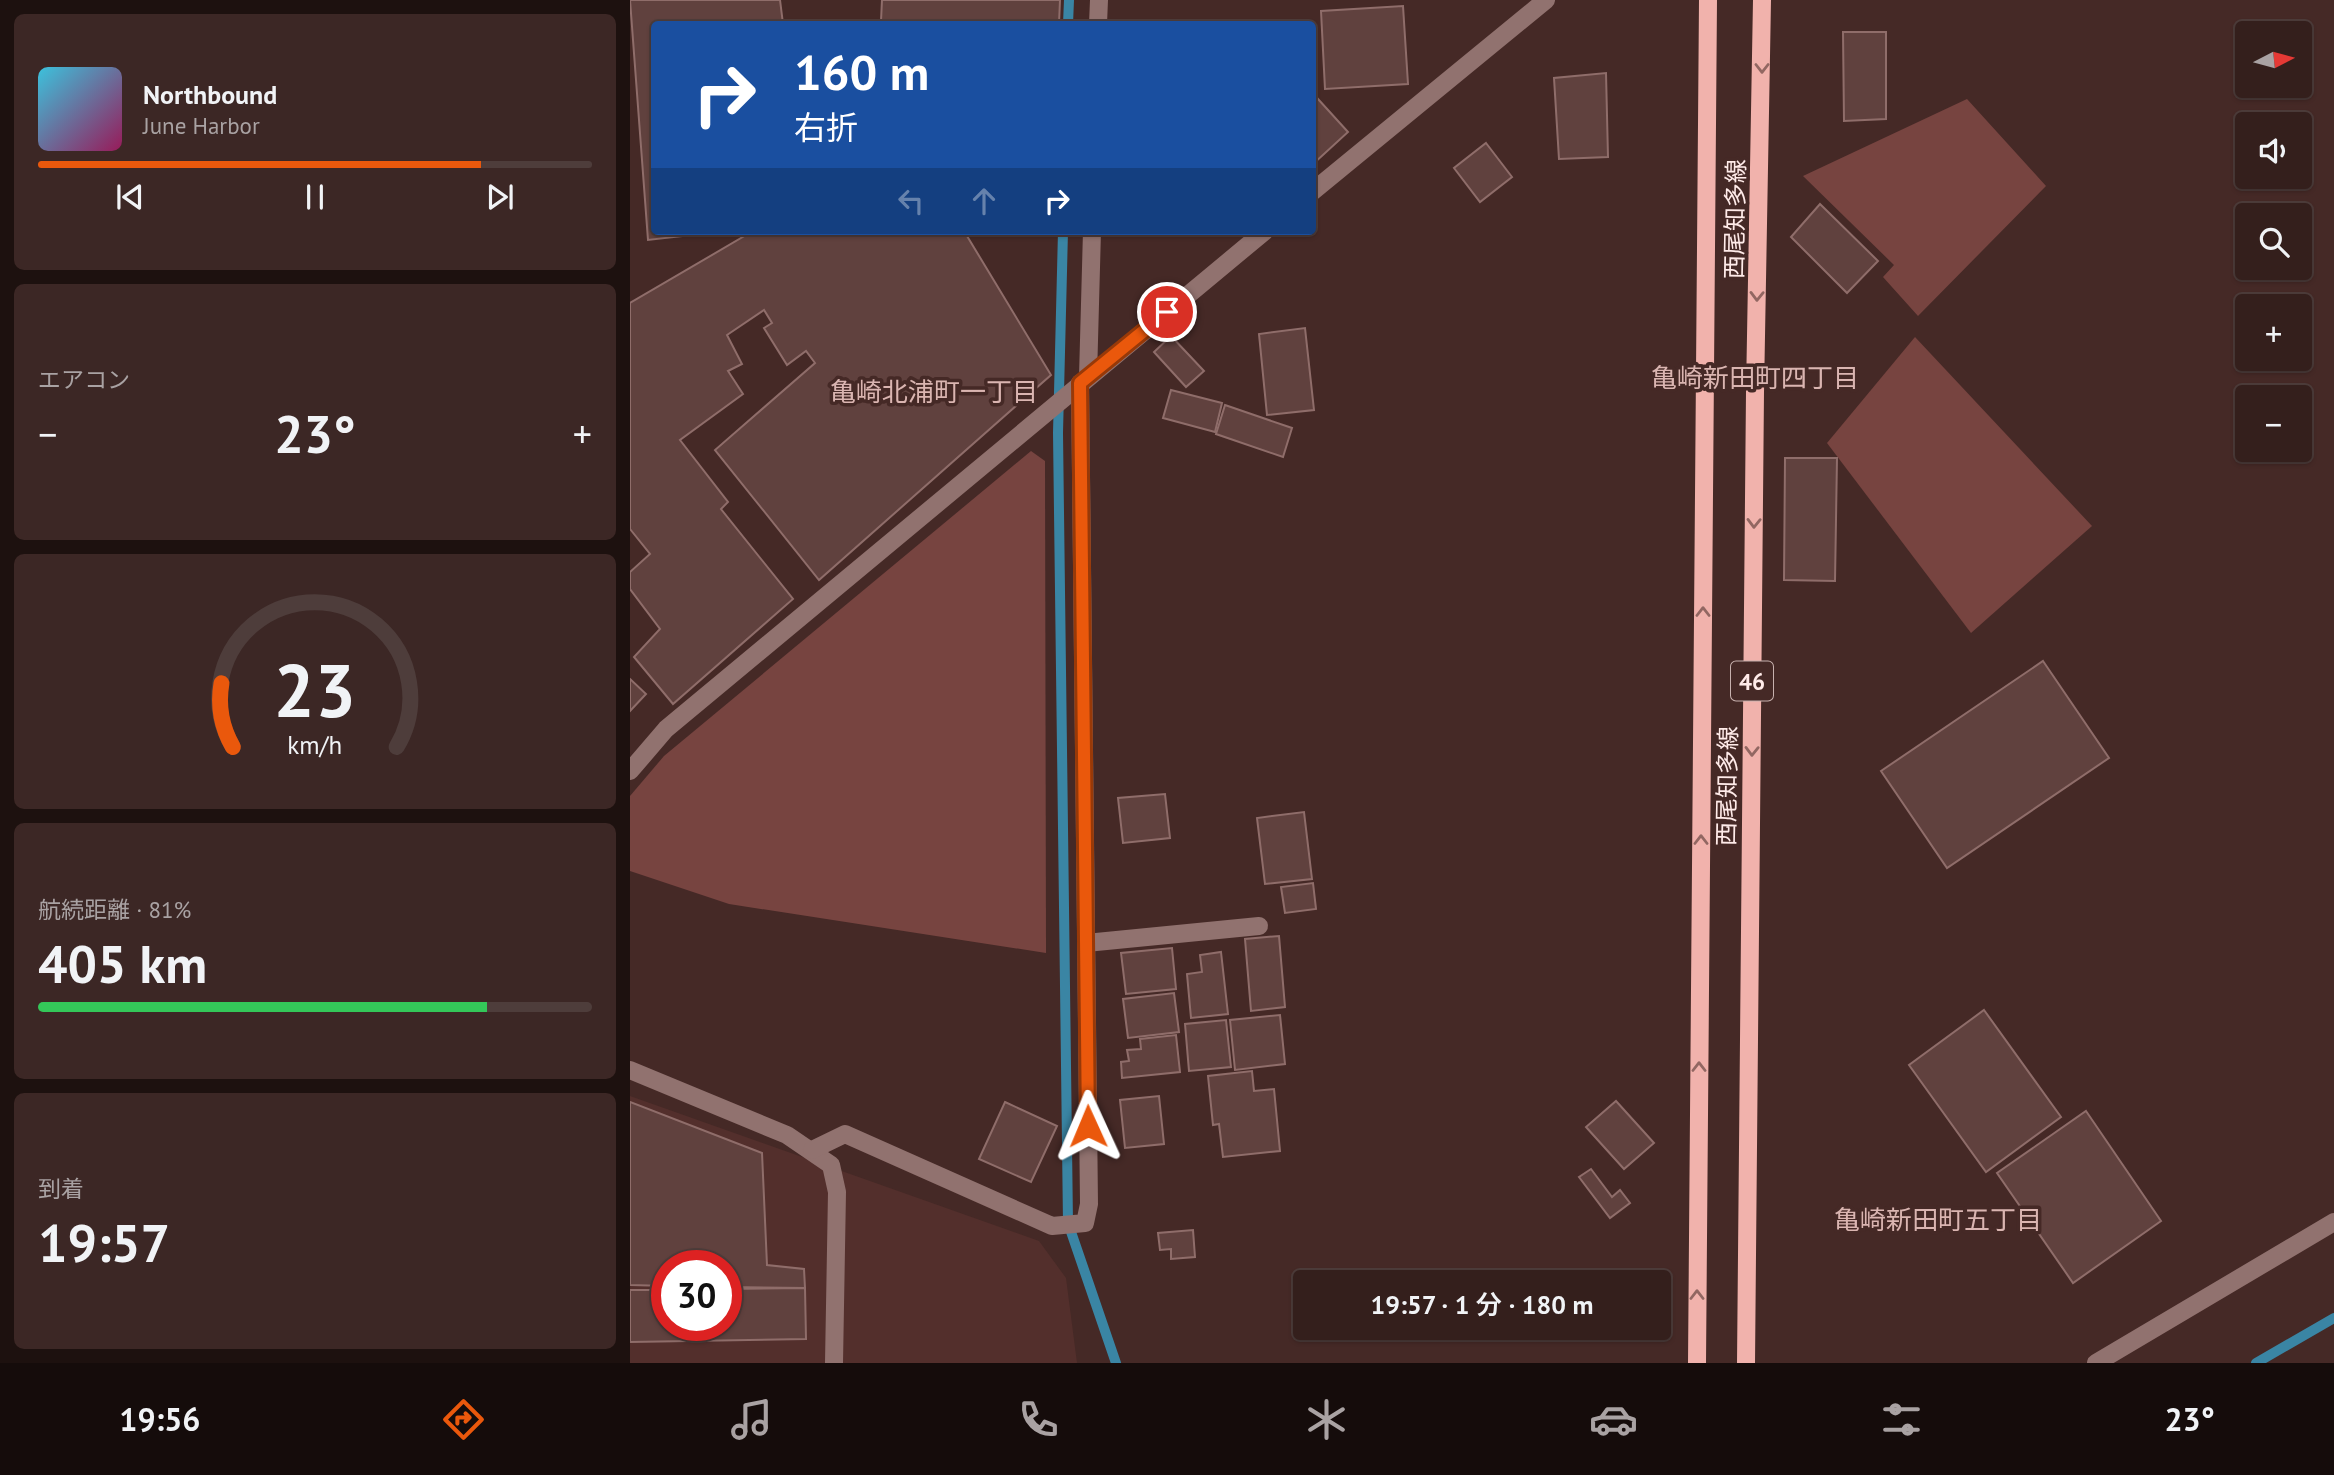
<!DOCTYPE html>
<html lang="ja">
<meta charset="utf-8">
<style>
body{margin:0;font-family:"PT Sans","Noto Sans JP",sans-serif;background:#3c2725;color:#f1f3f6;height:100vh;display:flex;flex-direction:column;font-size:26px;white-space:nowrap}
*{box-sizing:border-box;margin:0}
p{font-size:23px;color:#a9a2a3}
.icon{flex:none;width:38px;height:38px;fill:none;stroke:currentColor;stroke-width:2;stroke-linecap:round;stroke-linejoin:round}
.map{position:relative;flex:1;overflow:hidden}
.panel{display:flex;flex-direction:column;gap:14px;padding:14px;background:#1d110f;width:630px}
.panel>*{flex:none}
.top-card{position:absolute;left:21px;top:21px;width:665px;height:214px;border-radius:7px;box-shadow:0 2px 5px #0004,0 0 0 2px #4e3d3b;background:#1a4fa0;color:#fff;overflow:hidden}
.needle{width:46px;rotate:84deg}
.fabs{position:absolute;left:1605px;top:21px;display:grid;gap:14px}
.fabs a{display:grid;place-items:center;width:77px;height:77px;border-radius:7px;background:#341f1c;box-shadow:0 2px 5px #0004,0 0 0 2px #4e3d3b;font-size:35px}
.speed{position:absolute;left:21px;top:1250px;display:flex;gap:14px;font-size:35px;font-weight:700;text-align:center}
.speed>*{display:grid;place-content:center;width:91px;height:91px;border-radius:50%;background:#341f1c;box-shadow:0 2px 5px #0004,0 0 0 2px #4e3d3b;line-height:1}
.speed .limit{border:10px solid #d22;background:#fff;color:#111}
.pin{position:absolute;display:grid;place-items:center;width:60px;height:60px;color:#fff;margin:-30px;border:4px solid #fff;border-radius:50%;box-shadow:0 2px 7px #0007}
.me{position:absolute;width:77px;margin:-38px;rotate:359deg;stroke-linejoin:round;filter:drop-shadow(0 0 5px #0008)}
.turn{display:flex;align-items:center;gap:24px;height:147px;padding:0 28px;font-size:32px}
.turn .icon{width:91px;height:91px;stroke-width:2.5}
.turn b{display:block;font-size:49px;line-height:60px}
.lanes{display:flex;align-items:center;height:66px;padding:0 28px;background:#0003;justify-content:center;gap:35px;direction:ltr}
.lanes .off{opacity:.35}
.big{font-size:52px;font-weight:600;line-height:1.1}
.panel .widget{flex:1;display:flex;flex-direction:column;justify-content:center;gap:10px;min-width:0;padding:0 24px;border-radius:10px;background:#3c2725}
.panel .dial{align-items:center;gap:0}
.dial svg{height:182px;overflow:visible;fill:none;stroke:#4e3d3b;stroke-width:7;stroke-linecap:round;text-anchor:middle}
.dial text{fill:#f1f3f6;stroke:none}
.song{display:flex;align-items:center;gap:21px}
.cover{width:84px;height:84px;border-radius:10px;background:linear-gradient(135deg,hsl(190 70% 55%),hsl(330 70% 35%))}
.played{height:7px;border-radius:4px;background:linear-gradient(90deg,#ea580c 80%,#4e3d3b 80%)}
.keys{display:flex;justify-content:space-around;direction:ltr}
.heat{display:flex;justify-content:space-between;align-items:center;font-size:38px;direction:ltr}
.charge{height:10px;border-radius:5px;background:linear-gradient(90deg,#34c759 81%,#4e3d3b 0)}
.trip{position:absolute;left:663px;top:1270px;width:378px;height:70px;border-radius:7px;background:#341f1c;box-shadow:0 2px 5px #0004,0 0 0 2px #4e3d3b;font-weight:600;line-height:70px;text-align:center}
.tab-bar{display:flex;height:112px;justify-content:space-around;align-items:center;background:#150c0b;color:#a9a2a3}
.tab-bar .icon{width:49px;height:49px}
.tab-bar .selected{color:#ea580c}
.tab-bar b{font-size:32px;color:#f1f3f6}
main{display:flex;flex:1;min-height:0}
.map>svg:first-child{display:block}
</style>
<main>
<section class="panel">
<div class="widget">
<div class="song"><i class="cover"></i><div><b>Northbound</b><p>June Harbor</p></div></div>
<div class="played"></div>
<div class="keys"><svg class="icon" aria-label="previous" viewBox="0 0 24 24"><path d="M18 5L8 12l10 7zM5 5v14"/></svg><svg class="icon" aria-label="pause" viewBox="0 0 24 24"><path d="M8 5v14M16 5v14"/></svg><svg class="icon" aria-label="next" viewBox="0 0 24 24"><path d="M6 5l10 7-10 7zM19 5v14"/></svg></div>
</div>
<div class="widget"><p>エアコン</p>
<div class="heat"><a>−</a><b class="big">23°</b><a>+</a></div>
</div>
<div class="widget dial"><svg viewBox="0 0 100 80">
<path d="M14 69A42 42 0 1 1 86 69"/>
<path d="M14 69A42 42 0 0 1 9 41" stroke="#ea580c"/>
<text x="50" y="56" font-size="32" font-weight="700">23</text>
<text x="50" y="72" font-size="11">km/h</text>
</svg></div>
<div class="widget"><p>航続距離 · 81%</p><b class="big">405 km</b><div class="charge"></div></div>
<div class="widget"><p>到着</p><b class="big">19:57</b></div>
</section>
<div class="map">
<svg width="1704" height="1363" viewBox="0 0 1704 1363">
<rect width="100%" height="100%" fill="#452926"/>
<path fill="#532f2c" fill-rule="evenodd" d="M0 1096 409 1241 436 1278 447 1363H0ZM37 1265H96V1325H37Z"/>
<g fill="#774440">
<polygon points="1337,99 1416,186 1288,316 1253,277 1264,265 1173,176"/>
<polygon points="1285,337 1462,526 1341,633 1197,443"/>
<polygon points="401,451 415,461 416,953 99,904 0,871 0,796 34,756"/>
</g>
<g fill="none" stroke-linecap="round" stroke-linejoin="round">
<g stroke="#3a85a4" stroke-width="10">
<polyline points="438,24 439,0"/>
<polyline points="433,231 428,433 438,1223 486,1363"/>
<polyline points="1626,1363 1704,1318"/>
</g>
</g>
<g fill="#60413e" stroke="#8f6d6a" stroke-width="2">
<polygon points="0,0 150,0 153,24 24,24 24,231 97,231 18,240"/>
<polygon points="252,0 430,0 429,24 171,24 251,21"/>
<polygon points="773,6 778,84 695,89 691,11"/>
<polygon points="1213,32 1256,32 1256,119 1214,121"/>
<polygon points="976,73 978,157 929,159 924,78"/>
<polygon points="688,99 718,132 682,165 682,104"/>
<polygon points="856,143 882,177 850,202 824,168"/>
<polygon points="1190,204 1248,261 1217,293 1161,237"/>
<polygon points="123,231 334,231 421,375 189,580 85,450 185,363 176,351 157,365 134,328 142,323 134,310 97,335 112,364 98,371 113,394 50,440 98,502 91,509 163,599 43,704 4,657 30,629 0,589 0,572 20,554 0,529 0,303"/>
<polygon points="675,328 684,410 637,415 629,334"/>
<polygon points="541,336 574,371 556,387 524,352"/>
<polygon points="541,390 592,403 585,432 533,418"/>
<polygon points="595,405 662,428 653,457 586,434"/>
<polygon points="1155,458 1207,458 1205,581 1154,580"/>
<polygon points="1413,661 1479,758 1317,868 1251,771"/>
<polygon points="0,679 16,694 0,711"/>
<polygon points="535,794 540,838 493,843 488,798"/>
<polygon points="674,812 682,879 635,884 627,818"/>
<polygon points="683,883 686,909 655,913 651,887"/>
<polygon points="649,936 655,1007 621,1011 615,939"/>
<polygon points="542,948 546,989 496,994 491,953"/>
<polygon points="591,952 598,1014 561,1018 557,974 572,972 570,955"/>
<polygon points="544,993 549,1032 498,1038 493,999"/>
<polygon points="1354,1010 1431,1117 1356,1172 1279,1065"/>
<polygon points="650,1015 655,1064 605,1070 600,1020"/>
<polygon points="596,1020 601,1067 559,1071 555,1024"/>
<polygon points="546,1035 550,1072 492,1078 491,1062 499,1061 497,1050 511,1049 510,1039"/>
<polygon points="622,1071 624,1091 644,1089 650,1151 593,1157 589,1124 583,1125 578,1076"/>
<polygon points="529,1096 534,1144 495,1148 490,1100"/>
<polygon points="986,1101 1024,1143 994,1169 956,1127"/>
<polygon points="0,1102 132,1153 137,1265 174,1269 175,1288 96,1287 96,1265 37,1265 37,1286 0,1285"/>
<polygon points="375,1102 427,1126 401,1182 349,1159"/>
<polygon points="1456,1111 1531,1221 1443,1283 1367,1173"/>
<polygon points="961,1169 982,1197 990,1190 1000,1203 980,1218 949,1177"/>
<polygon points="563,1230 565,1257 541,1259 541,1249 530,1250 528,1233"/>
<polygon points="175,1288 176,1339 0,1342 0,1290 37,1290 37,1325 96,1325 96,1289"/>
</g>
<g fill="none" stroke-linecap="round" stroke-linejoin="round">
<g stroke="#91726f" stroke-width="18">
<polyline points="468,24 469,0"/>
<polyline points="682,192 916,0"/>
<polyline points="458,377 462,231"/>
<polyline points="0,771 36,729 635,231"/>
<polyline points="456,943 629,926"/>
<polyline points="0,1070 157,1135 201,1165 207,1192 204,1363"/>
<polyline points="182,1150 215,1134 422,1226 455,1223 459,1204 450,383"/>
<polyline points="1466,1363 1704,1222"/>
</g>
<g stroke="#f1b2ac" stroke-width="18">
<polyline points="1067,1363 1078,0"/>
<polyline points="1116,1363 1125,392 1132,0"/>
</g>
</g>
<defs><path id="oneway-chevron" d="M-2-3.5L2.5 0L-2 3.5" fill="none" stroke-width="1.6" stroke-linecap="round" stroke-linejoin="round" transform="scale(1.75)"/></defs>
<g stroke="#926762">
<use href="#oneway-chevron" transform="translate(1132 68) rotate(90)"/>
<use href="#oneway-chevron" transform="translate(1127 296) rotate(91)"/>
<use href="#oneway-chevron" transform="translate(1124 523) rotate(91)"/>
<use href="#oneway-chevron" transform="translate(1073 612) rotate(-90)"/>
<use href="#oneway-chevron" transform="translate(1122 751) rotate(91)"/>
<use href="#oneway-chevron" transform="translate(1071 840) rotate(-90)"/>
<use href="#oneway-chevron" transform="translate(1069 1067) rotate(-90)"/>
<use href="#oneway-chevron" transform="translate(1067 1295) rotate(-90)"/>
</g>
<g fill="none" stroke-linecap="round" stroke-linejoin="round">
<g stroke="#983908" stroke-width="18">
<polyline id="route" points="458,1126 450,383 537,312"/>
</g>
<use href="#route" stroke="#ea580c" stroke-width="12"/>
</g>
<g text-anchor="middle" dominant-baseline="central" stroke-width="7" stroke-linejoin="round" paint-order="stroke">
<rect fill="#452926" stroke="#c7b1ae" stroke-width="2" x="1101" y="661.5" width="42" height="39" rx="5"/>
<g font-size="23" font-weight="bold" fill="#ffebe9">
<text x="1122" y="681">46</text>
</g>
<g font-size="24" fill="#ffebe9" stroke="#452926">
<text transform="translate(1105 219) rotate(-89)">西尾知多線</text>
<text transform="translate(1097 786) rotate(-89)">西尾知多線</text>
</g>
<g font-size="26" fill="#dab5b1" stroke="#452926">
<text x="1125" y="377">亀崎新田町四丁目</text>
<text x="304" y="391">亀崎北浦町一丁目</text>
<text x="1308" y="1219">亀崎新田町五丁目</text>
</g>
</g>
</svg>
<div class="fabs">
<a><svg class="needle" viewBox="-14 -14 28 28"><path d="M0-13l5 13h-10z" fill="#e53935"/><path d="M0 13l5-13h-10z" fill="#a9a2a3"/></svg></a>
<a><svg class="icon" aria-label="sound" viewBox="0 0 24 24"><path d="M4 9h4l5-4v14l-5-4H4zM17 9q2 3 0 6"/></svg></a>
<a><svg class="icon" aria-label="search" viewBox="0 0 24 24"><circle cx="10" cy="10" r="6"/><path d="M15 15l6 6"/></svg></a>
<a>+</a>
<a>−</a>
</div>
<div class="speed"><div class="limit">30</div></div>
<div class="pin" style="left:537px;top:312px;background:#d93025"><svg class="icon" aria-label="arrive" viewBox="0 0 24 24"><path d="M6 21V4h12l-3 4 3 4H6"/></svg></div>
<svg class="me" style="left:458px;top:1126px" viewBox="-20 -20 40 40"><path d="M0-17L14 15 0 8-14 15z" fill="#ea580c" stroke="#fff" stroke-width="4"/></svg>
<div class="trip">19:57 · 1 分 · 180 m</div>
<div class="top-card">
<div class="turn"><svg class="icon" aria-label="right" viewBox="0 0 24 24"><path d="M7 20v-9h11M14 6l5 5-5 5"/></svg><div><b>160 m</b>右折</div></div>
<div class="lanes"><svg class="icon off" aria-label="left" viewBox="0 0 24 24"><path d="M17 20v-9H6M10 6l-5 5 5 5"/></svg><svg class="icon off" aria-label="ahead" viewBox="0 0 24 24"><path d="M12 20V5M6 11l6-6 6 6"/></svg><svg class="icon" aria-label="right" viewBox="0 0 24 24"><path d="M7 20v-9h11M14 6l5 5-5 5"/></svg></div>
</div>
</div>
</main>
<nav class="tab-bar">
<b>19:56</b>
<svg class="icon selected" aria-label="directions" viewBox="0 0 24 24"><path d="M12 3l9 9-9 9-9-9zM9 14v-3h6M13 9l2 2-2 2"/></svg>
<svg class="icon" aria-label="music" viewBox="0 0 24 24"><path d="M9 18V5l10-2v13"/><circle cx="6" cy="18" r="3"/><circle cx="16" cy="16" r="3"/></svg>
<svg class="icon" aria-label="phone" viewBox="0 0 24 24"><path d="M5 4h4l2 5-3 2q2 4 5 5l2-3 5 2v4C11 20 4 13 5 4z"/></svg>
<svg class="icon" aria-label="climate" viewBox="0 0 24 24"><path d="M12 3v18M4 7l16 10M4 17L20 7"/></svg>
<svg class="icon" aria-label="car" viewBox="0 0 24 24"><path d="M5 17H2v-5l4-1 3-4h7l3 4 3 1v5h-3M9 17h6M6 11h13"/><circle cx="7" cy="17" r="2"/><circle cx="17" cy="17" r="2"/></svg>
<svg class="icon" aria-label="filters" viewBox="0 0 24 24"><path d="M4 7h16M4 17h16"/><circle cx="9" cy="7" r="2"/><circle cx="15" cy="17" r="2"/></svg>
<b>23°</b>
</nav>
